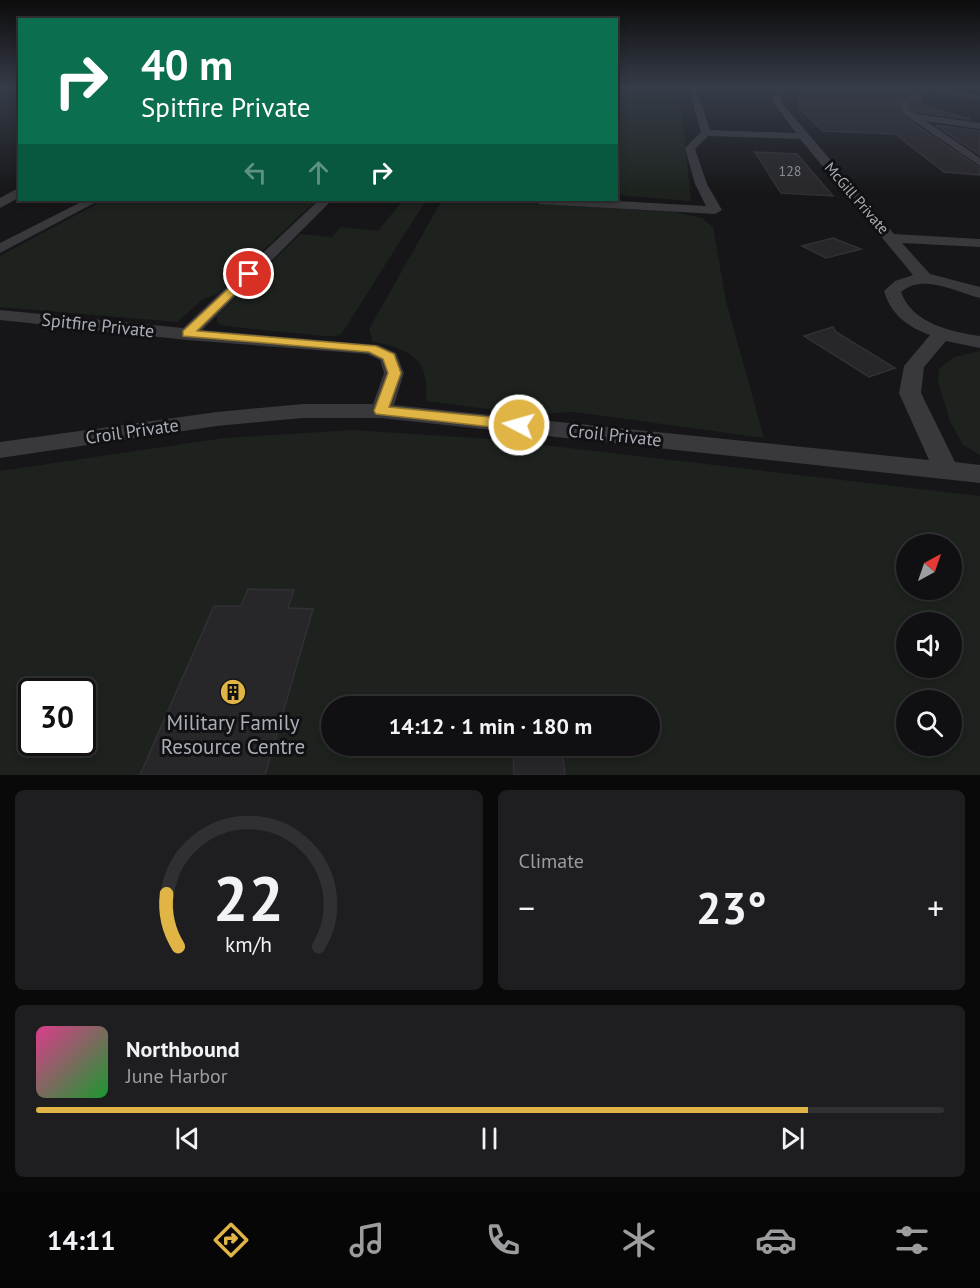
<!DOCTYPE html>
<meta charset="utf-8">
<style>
body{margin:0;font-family:"PT Sans",sans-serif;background:#1e1e20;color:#f1f3f6;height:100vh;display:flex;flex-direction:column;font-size:22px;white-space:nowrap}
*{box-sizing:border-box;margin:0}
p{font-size:20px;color:#9c9d9f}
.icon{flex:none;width:33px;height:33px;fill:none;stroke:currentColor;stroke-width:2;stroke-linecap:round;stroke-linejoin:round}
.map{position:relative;height:775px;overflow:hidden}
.sheet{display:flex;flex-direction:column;gap:15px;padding:15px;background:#09090a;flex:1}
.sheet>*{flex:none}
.hud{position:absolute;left:18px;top:18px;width:600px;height:183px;border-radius:0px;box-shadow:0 3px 9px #0003,0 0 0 2px #303032;background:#0b6e4f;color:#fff;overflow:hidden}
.needle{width:39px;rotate:40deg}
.buttons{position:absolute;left:896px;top:534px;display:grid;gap:12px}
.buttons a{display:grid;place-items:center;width:66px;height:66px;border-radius:50%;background:#101012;box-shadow:0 3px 9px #0003,0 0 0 2px #303032;font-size:30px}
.speed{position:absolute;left:18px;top:678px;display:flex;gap:12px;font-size:30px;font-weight:700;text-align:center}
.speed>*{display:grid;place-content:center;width:78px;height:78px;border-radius:50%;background:#101012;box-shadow:0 3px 9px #0003,0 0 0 2px #303032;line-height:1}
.speed .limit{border:3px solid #111;border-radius:9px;background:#fff;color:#111}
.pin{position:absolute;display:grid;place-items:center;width:51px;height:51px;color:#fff;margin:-26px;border:3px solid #fff;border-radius:50%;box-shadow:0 2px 6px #0007}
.me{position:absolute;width:66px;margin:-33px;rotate:276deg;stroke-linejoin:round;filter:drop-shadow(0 0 4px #0008)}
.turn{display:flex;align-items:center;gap:21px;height:126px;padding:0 24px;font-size:27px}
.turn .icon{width:78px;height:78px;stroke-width:2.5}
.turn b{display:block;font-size:42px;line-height:51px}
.lanes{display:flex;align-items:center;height:57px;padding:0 24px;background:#0003;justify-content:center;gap:30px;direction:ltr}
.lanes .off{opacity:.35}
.big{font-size:45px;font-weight:700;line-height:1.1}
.sheet .tile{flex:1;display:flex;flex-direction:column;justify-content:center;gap:9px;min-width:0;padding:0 21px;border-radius:9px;background:#1e1e20}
.sheet .dial{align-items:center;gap:0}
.dial svg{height:156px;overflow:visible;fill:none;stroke:#303032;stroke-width:7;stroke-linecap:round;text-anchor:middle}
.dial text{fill:#f1f3f6;stroke:none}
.song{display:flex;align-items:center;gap:18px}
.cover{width:72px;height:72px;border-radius:9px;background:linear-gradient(135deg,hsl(330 70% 55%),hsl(130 70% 35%))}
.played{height:6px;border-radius:3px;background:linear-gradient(90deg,#e0b546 85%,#303032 85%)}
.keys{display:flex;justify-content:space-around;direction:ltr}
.heat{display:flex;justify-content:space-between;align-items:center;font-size:33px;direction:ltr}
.sheet .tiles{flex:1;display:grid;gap:15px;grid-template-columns:1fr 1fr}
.tile:last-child{grid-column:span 2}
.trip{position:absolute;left:321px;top:696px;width:339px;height:60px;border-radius:30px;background:#101012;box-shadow:0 3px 9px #0003,0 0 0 2px #303032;font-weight:700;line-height:60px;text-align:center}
.menu{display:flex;height:96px;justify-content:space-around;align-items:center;background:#060607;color:#9c9d9f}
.menu .icon{width:42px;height:42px}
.menu .current{color:#e0b546}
.menu b{font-size:27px;color:#f1f3f6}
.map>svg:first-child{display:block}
</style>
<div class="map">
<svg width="980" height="775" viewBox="0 0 980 775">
<rect width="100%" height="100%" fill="#161618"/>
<g fill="#1d221e" fill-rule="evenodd">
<polygon points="616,87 679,87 691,201 617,195"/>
<polygon points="104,200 320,200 309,207 217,294 202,300 177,322 0,307 0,256"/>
<polygon points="403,200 422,200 425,202 342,333 336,336 325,336 234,327 221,325 217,321 217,316 300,234 332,237 341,227 378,231"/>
<path d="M442 200H479L674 212 702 218 713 227 726 301 764 438 575 412 526 414 426 401C430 360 411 348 373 342L369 329Z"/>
<polygon points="980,351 980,455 963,445 950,421 938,382 939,369 954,357"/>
<path d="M353 430 490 439 980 496V775H0V471L224 438ZM906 544H951V590H906ZM906 622H951V668H906ZM32 692H82V742H32ZM906 700H951V746H906ZM332 706H650V746H332Z"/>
</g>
<g fill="#272629" stroke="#313034" stroke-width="1.5">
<polygon points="805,87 909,87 915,91 899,99 901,115 980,168 980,175 944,172 895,134 823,131 800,109 798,97"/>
<polygon points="922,99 921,105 970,119 917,112 911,109 910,104"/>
<polygon points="935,125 980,131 980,155"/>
<polygon points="755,152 797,154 833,196 781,193"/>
<polygon points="833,238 861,249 826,258 802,246"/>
<polygon points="833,327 836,332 895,368 869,377 804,336"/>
<polygon points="248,589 294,590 288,608 313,609 265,775 140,775 214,606 241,606"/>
<polygon points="513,750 562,751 565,775 514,775"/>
</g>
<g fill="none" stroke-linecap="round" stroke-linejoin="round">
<g fill="#38383d" fill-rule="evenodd">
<path d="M688 87H696L710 130 796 133 773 102C774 91 776 87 788 87L782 93 781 102 894 234 980 239V247L902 243 930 274 980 287V298C955 292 924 273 901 292 912 323 951 332 980 336V348L946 341 924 367 921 393 955 462 980 465V483L381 418H303L217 426 0 458V442L217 412 303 404H373L384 373 380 360 367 354 187 340 0 320V310L183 328 319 200H332L202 330 378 345 396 353 404 373 394 405 929 460 899 393 904 366 930 335C908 327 891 315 884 291L895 281 913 275 800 139 708 136 695 149 707 184 722 210 715 214 539 204 533 200H598L706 206 695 184 685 148 701 132Z"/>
<polygon points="911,87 931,87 980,95 980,99 931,92 908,103 909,110 916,114 980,123 980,129 926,121 980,158 980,166 902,113 901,100 921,90"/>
<polygon points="20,187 20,197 0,208 0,198"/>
<polygon points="85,200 100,200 0,253 0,243"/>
</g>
</g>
<linearGradient id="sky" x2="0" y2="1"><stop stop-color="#0c0c0d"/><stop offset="0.45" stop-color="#363c48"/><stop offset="1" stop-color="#363c48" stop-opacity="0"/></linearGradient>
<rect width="980" height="195" fill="url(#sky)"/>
<polygon fill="#e0b546" stroke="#92762e" stroke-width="1.5" points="249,271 253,272 253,276 197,331 376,346 394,354 401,373 389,407 519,420 526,425 519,430 376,414 374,411 388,373 383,359 369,352 183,336 183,331 246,272"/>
<defs>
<g id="building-disc" transform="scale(1.35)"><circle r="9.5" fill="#e0b546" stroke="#111113"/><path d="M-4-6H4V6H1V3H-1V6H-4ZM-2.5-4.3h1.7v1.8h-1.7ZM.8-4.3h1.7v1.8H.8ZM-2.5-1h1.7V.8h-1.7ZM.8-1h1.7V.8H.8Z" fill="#111"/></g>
</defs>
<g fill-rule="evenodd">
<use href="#building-disc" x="233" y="692"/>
</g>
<g text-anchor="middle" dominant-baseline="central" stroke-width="6" stroke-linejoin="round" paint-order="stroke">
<g font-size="14" fill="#898b94">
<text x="790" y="171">128</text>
</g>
<g font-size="15" fill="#aaadb7" stroke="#111113">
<text transform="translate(857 198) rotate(49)">McGill Private</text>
</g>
<g font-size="18" fill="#aaadb7" stroke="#111113">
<text transform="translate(98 325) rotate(6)">Spitfire Private</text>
<text transform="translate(132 431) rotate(-8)">Croil Private</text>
<text transform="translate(615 435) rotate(6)">Croil Private</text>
</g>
<g font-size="21" fill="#aaadb7" stroke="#111113">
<text x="233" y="722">Military Family<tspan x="233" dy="24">Resource Centre</tspan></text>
</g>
</g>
</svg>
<div class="buttons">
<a><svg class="needle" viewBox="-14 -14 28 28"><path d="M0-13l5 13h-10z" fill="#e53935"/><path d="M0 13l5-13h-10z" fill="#9c9d9f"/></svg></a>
<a><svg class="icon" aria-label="sound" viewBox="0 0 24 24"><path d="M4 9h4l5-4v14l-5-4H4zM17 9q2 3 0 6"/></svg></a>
<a><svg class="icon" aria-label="search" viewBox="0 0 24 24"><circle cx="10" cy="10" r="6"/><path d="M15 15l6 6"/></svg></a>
</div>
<div class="speed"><div class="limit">30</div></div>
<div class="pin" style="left:249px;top:274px;background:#d93025"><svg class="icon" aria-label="arrive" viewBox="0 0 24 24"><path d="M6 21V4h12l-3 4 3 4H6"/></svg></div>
<svg class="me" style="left:519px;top:425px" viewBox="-20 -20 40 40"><circle r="17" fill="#e0b546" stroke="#fff" stroke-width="3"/><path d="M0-11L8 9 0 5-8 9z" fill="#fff"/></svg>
<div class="trip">14:12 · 1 min · 180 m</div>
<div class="hud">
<div class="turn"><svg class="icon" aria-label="right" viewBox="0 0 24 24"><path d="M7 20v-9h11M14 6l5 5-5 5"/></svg><div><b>40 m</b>Spitfire Private</div></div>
<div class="lanes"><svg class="icon off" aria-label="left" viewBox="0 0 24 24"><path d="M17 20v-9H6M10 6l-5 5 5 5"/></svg><svg class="icon off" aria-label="ahead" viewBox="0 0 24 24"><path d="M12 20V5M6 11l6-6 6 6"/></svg><svg class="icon" aria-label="right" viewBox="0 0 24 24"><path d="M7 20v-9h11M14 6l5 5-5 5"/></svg></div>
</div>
</div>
<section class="sheet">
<div class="tiles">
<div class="tile dial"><svg viewBox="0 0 100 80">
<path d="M14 69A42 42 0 1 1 86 69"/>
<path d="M14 69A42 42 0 0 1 8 42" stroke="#e0b546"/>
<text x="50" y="56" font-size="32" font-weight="700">22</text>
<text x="50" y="72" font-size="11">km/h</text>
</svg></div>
<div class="tile"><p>Climate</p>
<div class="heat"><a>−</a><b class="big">23°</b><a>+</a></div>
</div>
<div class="tile">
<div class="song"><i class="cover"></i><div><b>Northbound</b><p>June Harbor</p></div></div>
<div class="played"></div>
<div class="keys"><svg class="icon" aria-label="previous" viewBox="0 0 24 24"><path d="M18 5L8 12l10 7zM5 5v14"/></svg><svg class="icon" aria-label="pause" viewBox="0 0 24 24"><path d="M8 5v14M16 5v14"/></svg><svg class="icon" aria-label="next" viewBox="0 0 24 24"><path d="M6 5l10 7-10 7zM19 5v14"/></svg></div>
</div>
</div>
</section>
<nav class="menu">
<b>14:11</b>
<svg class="icon current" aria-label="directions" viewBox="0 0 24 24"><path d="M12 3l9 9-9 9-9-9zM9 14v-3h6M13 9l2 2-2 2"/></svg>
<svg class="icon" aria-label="music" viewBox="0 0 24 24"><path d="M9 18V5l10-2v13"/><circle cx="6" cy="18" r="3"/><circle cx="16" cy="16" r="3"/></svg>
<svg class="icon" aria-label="phone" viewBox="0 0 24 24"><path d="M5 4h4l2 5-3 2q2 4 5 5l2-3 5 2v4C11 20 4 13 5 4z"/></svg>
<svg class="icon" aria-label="climate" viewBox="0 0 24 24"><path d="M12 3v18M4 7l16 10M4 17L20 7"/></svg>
<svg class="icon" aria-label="car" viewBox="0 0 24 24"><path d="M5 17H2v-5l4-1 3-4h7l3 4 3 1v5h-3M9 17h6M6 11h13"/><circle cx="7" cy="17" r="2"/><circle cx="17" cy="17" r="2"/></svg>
<svg class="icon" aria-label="filters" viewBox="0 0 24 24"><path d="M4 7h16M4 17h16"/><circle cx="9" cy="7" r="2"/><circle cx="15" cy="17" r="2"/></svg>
</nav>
